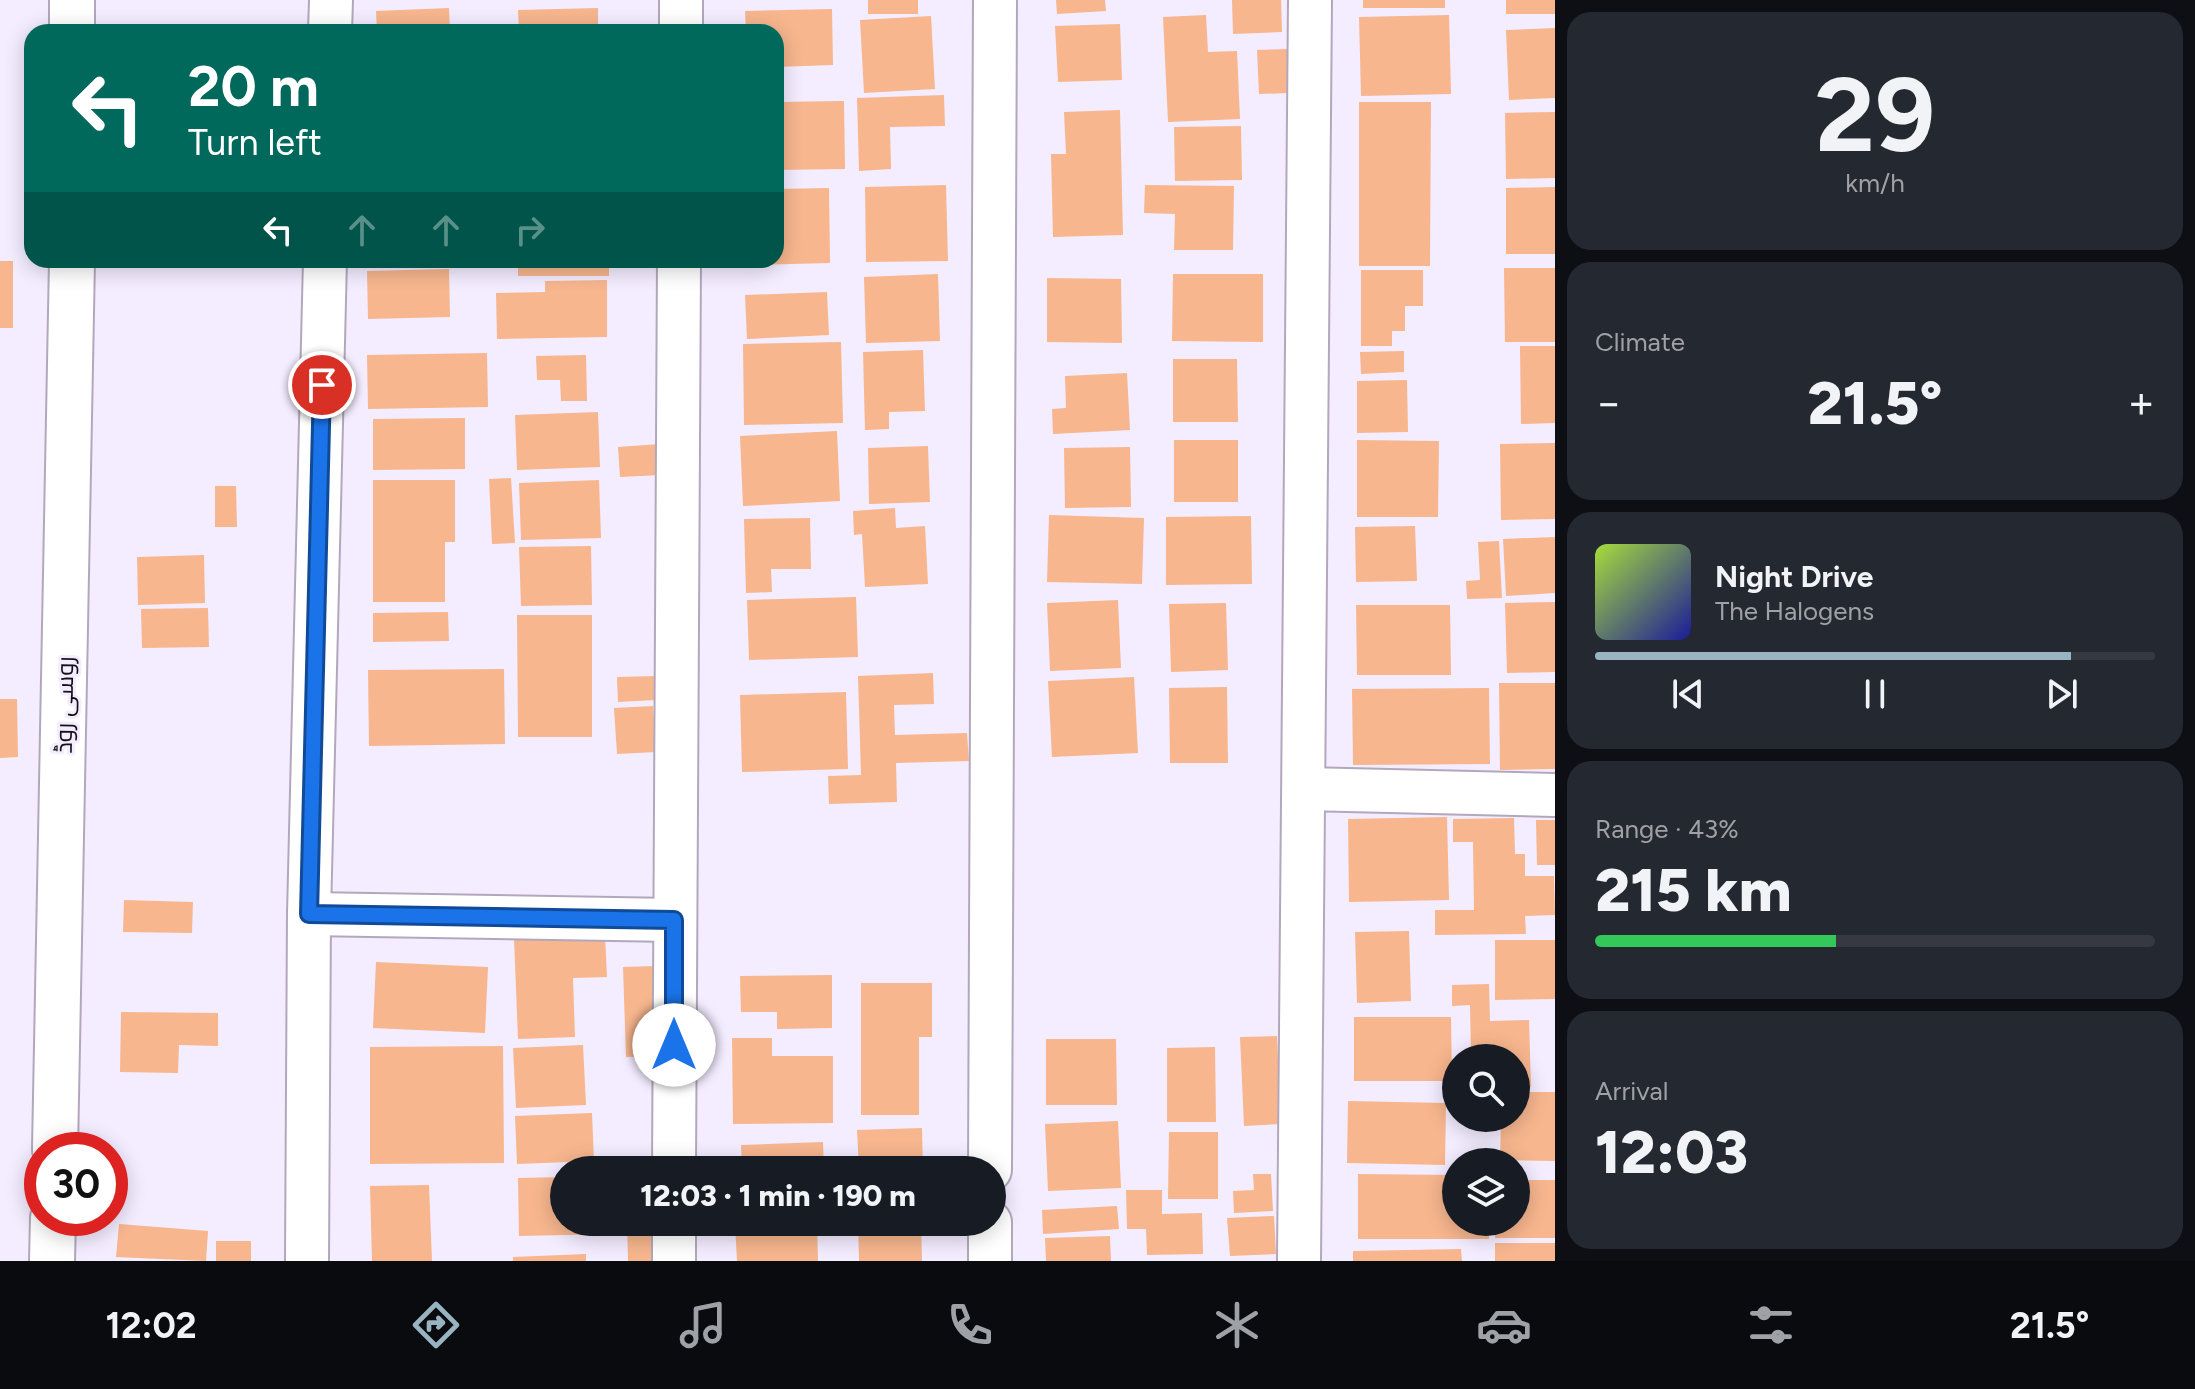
<!DOCTYPE html>
<meta charset="utf-8">
<style>
body{margin:0;font-family:Figtree,Cairo,sans-serif;background:#242831;color:#f1f3f6;height:100vh;display:flex;flex-direction:column;font-size:30px;white-space:nowrap}
*{box-sizing:border-box;margin:0}
p{font-size:26px;color:#9ea1a6}
.icon{flex:none;width:44px;height:44px;fill:none;stroke:currentColor;stroke-width:2;stroke-linecap:round;stroke-linejoin:round}
.map{position:relative;flex:1;overflow:hidden}
.drawer{display:flex;flex-direction:column;gap:12px;padding:12px;background:#0d0f14;width:640px}
.drawer>*{flex:none}
.top-card{position:absolute;left:24px;top:24px;width:760px;height:244px;border-radius:24px;box-shadow:0 4px 20px #0003;background:#00695c;color:#fff;overflow:hidden}
.tools{position:absolute;left:1442px;top:1044px;display:grid;gap:16px}
.tools a{display:grid;place-items:center;width:88px;height:88px;border-radius:50%;background:#171b24;box-shadow:0 4px 20px #0003;font-size:40px}
.speed{position:absolute;left:24px;top:1132px;display:flex;gap:16px;font-size:40px;font-weight:700;text-align:center}
.speed>*{display:grid;place-content:center;width:104px;height:104px;border-radius:50%;background:#171b24;box-shadow:0 4px 20px #0003;line-height:1}
.speed .limit{border:12px solid #d22;background:#fff;color:#111}
.pin{position:absolute;display:grid;place-items:center;width:68px;height:68px;color:#fff;margin:-34px;border:4px solid #fff;border-radius:50%;box-shadow:0 2px 8px #0007}
.me{position:absolute;width:88px;margin:-44px;rotate:0deg;stroke-linejoin:round;filter:drop-shadow(0 0 6px #0008)}
.turn{display:flex;align-items:center;gap:28px;height:168px;padding:0 32px;font-size:36px}
.turn .icon{width:104px;height:104px;stroke-width:2.5}
.turn b{display:block;font-size:56px;line-height:68px}
.lanes{display:flex;align-items:center;height:76px;padding:0 32px;background:#0003;justify-content:center;gap:40px;direction:ltr}
.lanes .off{opacity:.35}
.big{font-size:60px;font-weight:800;line-height:1.1}
.drawer .card{flex:1;display:flex;flex-direction:column;justify-content:center;gap:12px;min-width:0;padding:0 28px;border-radius:24px;background:#242831}
.drawer .dial{align-items:center;gap:0}
.dial b{font-size:104px;line-height:1}
.song{display:flex;align-items:center;gap:24px}
.cover{width:96px;height:96px;border-radius:12px;background:linear-gradient(135deg,hsl(80 70% 55%),hsl(240 70% 35%))}
.played{height:8px;border-radius:4px;background:linear-gradient(90deg,#97b4c0 85%,#363941 85%)}
.keys{display:flex;justify-content:space-around;direction:ltr}
.heat{display:flex;justify-content:space-between;align-items:center;font-size:44px;direction:ltr}
.charge{height:12px;border-radius:6px;background:linear-gradient(90deg,#34c759 43%,#363941 0)}
.trip{position:absolute;left:550px;top:1156px;width:456px;height:80px;border-radius:40px;background:#171b24;box-shadow:0 4px 20px #0003;font-weight:800;line-height:80px;text-align:center}
.dock{display:flex;height:128px;justify-content:space-around;align-items:center;background:#090b0e;color:#9ea1a6}
.dock .icon{width:56px;height:56px}
.dock .current{color:#97b4c0}
.dock b{font-size:36px;color:#f1f3f6}
main{display:flex;flex:1;min-height:0}
.map>svg:first-child{display:block}
</style>
<main>
<div class="map">
<svg width="1555" height="1261" viewBox="0 0 1555 1261">
<rect width="100%" height="100%" fill="#f4ecff"/>
<g fill="#f7b68e">
<rect x="868" y="0" width="50" height="14"/>
<polygon points="1056,0 1105,0 1106,11 1057,14"/>
<polygon points="1232,0 1281,0 1282,32 1233,34"/>
<rect x="1363" y="0" width="82" height="8"/>
<rect x="1506" y="0" width="49" height="14"/>
<polygon points="449,8 450,32 377,32 376,11"/>
<polygon points="598,8 598,32 519,32 518,10"/>
<polygon points="832,9 833,65 776,67 776,32 746,32 745,11"/>
<polygon points="1206,15 1208,52 1237,51 1240,119 1168,122 1163,17"/>
<polygon points="1449,15 1451,94 1361,96 1359,17"/>
<polygon points="931,16 935,89 864,93 860,20"/>
<polygon points="1120,24 1122,80 1058,82 1055,26"/>
<polygon points="1555,28 1555,98 1509,100 1506,30"/>
<polygon points="1288,49 1289,93 1259,94 1257,50"/>
<polygon points="944,95 945,126 890,127 891,169 859,171 857,98"/>
<polygon points="844,101 845,169 776,170 776,102"/>
<polygon points="1359,102 1431,102 1430,266 1359,266"/>
<polygon points="1120,110 1123,235 1053,237 1051,154 1066,154 1064,112"/>
<polygon points="1555,112 1555,178 1506,179 1505,113"/>
<polygon points="1241,126 1242,180 1175,181 1174,127"/>
<polygon points="946,185 948,261 866,262 865,187"/>
<polygon points="1145,185 1234,186 1233,250 1174,250 1175,214 1144,213"/>
<polygon points="1555,187 1555,254 1506,254 1506,188"/>
<polygon points="829,188 830,263 748,265 748,260 776,260 776,189"/>
<polygon points="135,260 173,260 173,266 135,264"/>
<polygon points="399,260 460,260 460,265 399,267"/>
<rect x="518" y="260" width="91" height="16"/>
<rect x="0" y="261" width="13" height="67"/>
<polygon points="1504,268 1555,268 1555,342 1505,342"/>
<polygon points="449,269 450,317 368,319 367,271"/>
<polygon points="1361,270 1423,270 1423,306 1405,306 1405,331 1392,331 1392,346 1361,346"/>
<polygon points="938,274 940,341 866,343 864,277"/>
<polygon points="1173,274 1263,274 1263,342 1172,341"/>
<polygon points="1047,278 1121,279 1122,343 1047,342"/>
<polygon points="607,280 607,337 497,339 496,293 545,292 545,281"/>
<polygon points="827,292 829,335 747,339 745,295"/>
<polygon points="841,342 843,423 744,425 743,344"/>
<polygon points="1520,346 1555,346 1555,423 1521,424"/>
<polygon points="923,350 925,411 889,412 889,429 865,430 863,352"/>
<polygon points="1404,351 1404,372 1361,374 1360,352"/>
<polygon points="487,353 488,407 368,409 367,355"/>
<polygon points="586,355 587,401 561,401 560,380 537,380 536,356"/>
<polygon points="1173,359 1237,359 1238,422 1173,422"/>
<polygon points="1127,373 1130,430 1053,434 1052,409 1066,408 1065,376"/>
<polygon points="1407,380 1408,432 1357,433 1357,381"/>
<polygon points="598,412 600,467 517,470 515,415"/>
<polygon points="465,418 465,469 373,470 373,419"/>
<polygon points="837,431 840,501 743,506 740,436"/>
<rect x="1174" y="440" width="64" height="62"/>
<polygon points="1357,440 1439,441 1438,517 1357,517"/>
<polygon points="1555,443 1555,519 1501,520 1500,444"/>
<polygon points="660,444 661,475 620,477 618,447"/>
<polygon points="928,446 930,502 869,504 868,448"/>
<polygon points="1130,447 1131,507 1065,508 1064,448"/>
<polygon points="511,478 515,543 492,544 489,479"/>
<polygon points="373,480 455,480 455,542 445,542 445,602 373,602"/>
<polygon points="599,480 601,538 521,540 519,483"/>
<polygon points="215,486 236,486 237,527 215,527"/>
<polygon points="895,508 896,528 925,526 928,584 865,587 862,534 854,535 853,511"/>
<polygon points="1049,515 1144,518 1142,584 1047,582"/>
<polygon points="1251,516 1252,584 1166,585 1166,517"/>
<polygon points="810,518 811,569 771,569 772,592 746,593 744,519"/>
<polygon points="1415,526 1417,581 1356,582 1355,527"/>
<polygon points="1555,537 1555,593 1506,596 1503,539"/>
<polygon points="1499,541 1502,598 1467,599 1466,581 1480,580 1478,542"/>
<polygon points="591,546 592,605 521,606 519,547"/>
<polygon points="204,555 205,603 138,605 137,557"/>
<polygon points="856,597 858,657 749,660 747,600"/>
<polygon points="1118,600 1121,668 1050,671 1047,603"/>
<polygon points="1555,602 1555,672 1507,673 1505,603"/>
<polygon points="1226,603 1228,670 1171,672 1169,604"/>
<polygon points="1356,605 1450,605 1451,675 1357,675"/>
<polygon points="208,608 209,647 142,648 141,609"/>
<polygon points="448,612 449,641 373,642 373,613"/>
<polygon points="517,615 592,615 592,737 518,737"/>
<polygon points="504,669 505,744 369,746 368,670"/>
<polygon points="933,673 934,704 894,705 895,735 967,733 969,761 896,763 897,802 829,804 828,776 861,775 858,676"/>
<polygon points="656,676 656,700 618,702 617,677"/>
<polygon points="1134,677 1138,753 1052,757 1048,681"/>
<polygon points="1499,683 1555,683 1555,769 1500,770"/>
<polygon points="1227,687 1228,763 1170,763 1169,688"/>
<polygon points="1489,688 1490,764 1353,765 1352,689"/>
<polygon points="846,692 848,769 742,772 740,695"/>
<polygon points="0,699 17,699 18,757 0,758"/>
<polygon points="653,706 656,752 617,754 614,708"/>
<polygon points="1447,817 1449,900 1349,902 1348,819"/>
<polygon points="1514,818 1515,854 1525,854 1525,876 1554,876 1555,915 1525,916 1526,934 1435,935 1435,910 1474,910 1473,842 1453,842 1453,819"/>
<polygon points="1536,820 1555,820 1555,865 1537,865"/>
<polygon points="124,900 193,902 192,933 123,932"/>
<polygon points="1409,931 1411,1001 1357,1003 1355,932"/>
<polygon points="605,935 607,977 573,978 575,1037 518,1039 514,938"/>
<polygon points="1495,940 1555,940 1555,999 1495,1000"/>
<polygon points="376,962 488,967 485,1033 373,1028"/>
<polygon points="656,966 659,1056 626,1057 623,967"/>
<polygon points="832,975 832,1028 777,1029 777,1012 741,1012 740,976"/>
<polygon points="861,983 932,983 932,1037 919,1037 919,1115 861,1115"/>
<polygon points="1489,984 1490,1021 1529,1020 1531,1087 1516,1088 1516,1058 1471,1058 1470,1005 1452,1006 1452,985"/>
<polygon points="121,1012 218,1013 218,1046 179,1045 178,1073 120,1072"/>
<polygon points="1354,1017 1451,1017 1452,1081 1354,1081"/>
<polygon points="1277,1036 1281,1124 1244,1126 1240,1037"/>
<polygon points="732,1038 772,1038 772,1056 833,1056 833,1123 733,1124"/>
<polygon points="1046,1039 1116,1039 1117,1105 1046,1105"/>
<polygon points="583,1045 586,1105 516,1108 513,1048"/>
<polygon points="503,1046 504,1163 370,1164 370,1047"/>
<polygon points="1215,1047 1216,1122 1167,1122 1167,1048"/>
<polygon points="1516,1092 1555,1092 1555,1161 1500,1160 1501,1118 1516,1118"/>
<polygon points="1348,1101 1446,1103 1445,1165 1347,1163"/>
<polygon points="592,1113 594,1161 517,1164 515,1116"/>
<polygon points="1118,1121 1121,1188 1048,1191 1045,1124"/>
<polygon points="922,1128 923,1170 859,1170 857,1130"/>
<polygon points="1169,1132 1218,1132 1218,1199 1168,1199"/>
<polygon points="823,1142 824,1170 742,1170 741,1145"/>
<polygon points="1253,1174 1271,1174 1273,1211 1234,1213 1233,1191 1254,1190"/>
<polygon points="1358,1174 1456,1175 1456,1222 1489,1222 1489,1239 1358,1239"/>
<polygon points="564,1177 564,1222 613,1222 613,1234 519,1236 518,1178"/>
<polygon points="1516,1180 1555,1180 1555,1238 1495,1238 1495,1222 1516,1222"/>
<polygon points="429,1185 432,1261 372,1261 370,1186"/>
<polygon points="1126,1190 1162,1190 1162,1214 1202,1213 1203,1254 1147,1255 1146,1229 1127,1229"/>
<polygon points="1117,1206 1119,1229 1043,1234 1042,1210"/>
<polygon points="1274,1216 1276,1254 1230,1256 1227,1218"/>
<polygon points="627,1222 656,1222 656,1261 628,1261"/>
<polygon points="817,1222 818,1261 737,1261 735,1224"/>
<polygon points="858,1222 921,1222 922,1261 859,1261"/>
<polygon points="119,1224 208,1231 206,1261 116,1257"/>
<polygon points="1110,1236 1111,1261 1046,1261 1045,1238"/>
<rect x="216" y="1241" width="35" height="20"/>
<rect x="1495" y="1243" width="60" height="18"/>
<polygon points="1461,1249 1462,1261 1353,1261 1353,1251"/>
<polygon points="586,1254 586,1261 513,1261 513,1257"/>
</g>
<g fill="none" stroke-linecap="round" stroke-linejoin="round">
<g stroke="#b2a8bd" stroke-width="46">
<g id="street">
<polyline points="330,32 331,0"/>
<polyline points="681,32 681,0"/>
<polyline points="1305,789 1555,795"/>
<polyline points="309,914 674,920"/>
<polyline points="674,1170 679,260"/>
<polyline points="990,1170 995,0"/>
<polyline points="674,1222 674,1261"/>
<polyline points="307,1261 309,914 325,260"/>
<polyline points="990,1261 990,1222"/>
<polyline points="1299,1261 1310,0"/>
</g>
</g>
<g stroke="#b2a8bd" stroke-width="48">
<g id="secondary">
<polyline points="72,0 72,32"/>
<polyline points="55,1150 72,260"/>
<polyline points="52,1261 53,1218"/>
</g>
</g>
<use href="#street" stroke="#fff" stroke-width="42"/>
<use href="#secondary" stroke="#fff" stroke-width="44"/>
</g>
<g fill="none" stroke-linecap="round" stroke-linejoin="round">
<g stroke="#114b97" stroke-width="20">
<polyline id="route" points="322,385 309,914 674,920 674,1045"/>
</g>
<use href="#route" stroke="#1a73e8" stroke-width="14"/>
</g>
<g text-anchor="middle" dominant-baseline="central" stroke-width="6" stroke-linejoin="round" paint-order="stroke">
<g font-size="24" fill="#131017" stroke="#f4ecff">
<text transform="translate(64 705) rotate(-89)">روسی روڈ</text>
</g>
</g>
</svg>
<div class="tools">
<a><svg class="icon" aria-label="search" viewBox="0 0 24 24"><circle cx="10" cy="10" r="6"/><path d="M15 15l6 6"/></svg></a>
<a><svg class="icon" aria-label="layers" viewBox="0 0 24 24"><path d="M12 4l9 5-9 5-9-5zM3 14l9 5 9-5"/></svg></a>
</div>
<div class="speed"><div class="limit">30</div></div>
<div class="pin" style="left:322px;top:385px;background:#d93025"><svg class="icon" aria-label="arrive" viewBox="0 0 24 24"><path d="M6 21V4h12l-3 4 3 4H6"/></svg></div>
<svg class="me" style="left:674px;top:1045px" viewBox="-20 -20 40 40"><circle r="19" fill="#fff"/><path d="M0-13L10 11 0 6-10 11z" fill="#1a73e8"/></svg>
<div class="trip">12:03 · 1 min · 190 m</div>
<div class="top-card">
<div class="turn"><svg class="icon" aria-label="left" viewBox="0 0 24 24"><path d="M17 20v-9H6M10 6l-5 5 5 5"/></svg><div><b>20 m</b>Turn left</div></div>
<div class="lanes"><svg class="icon" aria-label="left" viewBox="0 0 24 24"><path d="M17 20v-9H6M10 6l-5 5 5 5"/></svg><svg class="icon off" aria-label="ahead" viewBox="0 0 24 24"><path d="M12 20V5M6 11l6-6 6 6"/></svg><svg class="icon off" aria-label="ahead" viewBox="0 0 24 24"><path d="M12 20V5M6 11l6-6 6 6"/></svg><svg class="icon off" aria-label="right" viewBox="0 0 24 24"><path d="M7 20v-9h11M14 6l5 5-5 5"/></svg></div>
</div>
</div>
<section class="drawer">
<div class="card dial"><b>29</b><p>km/h</p></div>
<div class="card"><p>Climate</p>
<div class="heat"><a>−</a><b class="big">21.5°</b><a>+</a></div>
</div>
<div class="card">
<div class="song"><i class="cover"></i><div><b>Night Drive</b><p>The Halogens</p></div></div>
<div class="played"></div>
<div class="keys"><svg class="icon" aria-label="previous" viewBox="0 0 24 24"><path d="M18 5L8 12l10 7zM5 5v14"/></svg><svg class="icon" aria-label="pause" viewBox="0 0 24 24"><path d="M8 5v14M16 5v14"/></svg><svg class="icon" aria-label="next" viewBox="0 0 24 24"><path d="M6 5l10 7-10 7zM19 5v14"/></svg></div>
</div>
<div class="card"><p>Range · 43%</p><b class="big">215 km</b><div class="charge"></div></div>
<div class="card"><p>Arrival</p><b class="big">12:03</b></div>
</section>
</main>
<nav class="dock">
<b>12:02</b>
<svg class="icon current" aria-label="directions" viewBox="0 0 24 24"><path d="M12 3l9 9-9 9-9-9zM9 14v-3h6M13 9l2 2-2 2"/></svg>
<svg class="icon" aria-label="music" viewBox="0 0 24 24"><path d="M9 18V5l10-2v13"/><circle cx="6" cy="18" r="3"/><circle cx="16" cy="16" r="3"/></svg>
<svg class="icon" aria-label="phone" viewBox="0 0 24 24"><path d="M5 4h4l2 5-3 2q2 4 5 5l2-3 5 2v4C11 20 4 13 5 4z"/></svg>
<svg class="icon" aria-label="climate" viewBox="0 0 24 24"><path d="M12 3v18M4 7l16 10M4 17L20 7"/></svg>
<svg class="icon" aria-label="car" viewBox="0 0 24 24"><path d="M5 17H2v-5l4-1 3-4h7l3 4 3 1v5h-3M9 17h6M6 11h13"/><circle cx="7" cy="17" r="2"/><circle cx="17" cy="17" r="2"/></svg>
<svg class="icon" aria-label="filters" viewBox="0 0 24 24"><path d="M4 7h16M4 17h16"/><circle cx="9" cy="7" r="2"/><circle cx="15" cy="17" r="2"/></svg>
<b>21.5°</b>
</nav>
